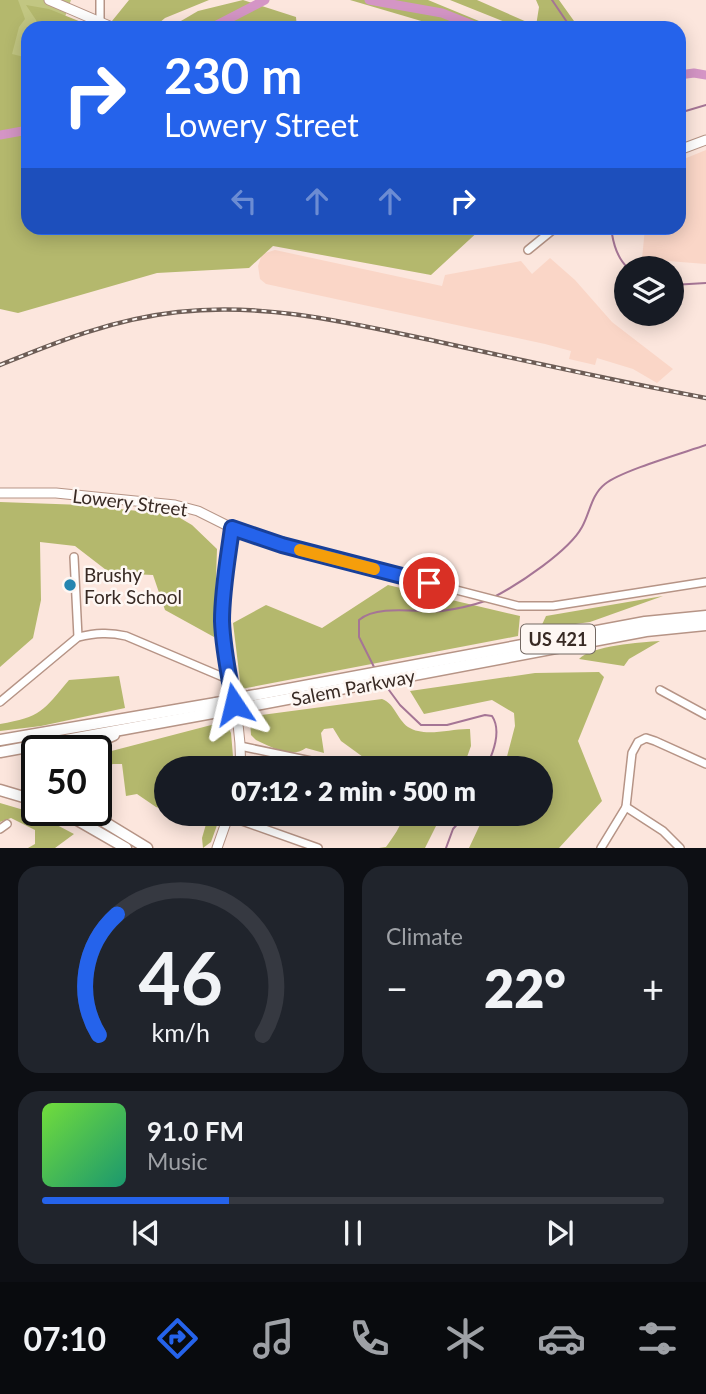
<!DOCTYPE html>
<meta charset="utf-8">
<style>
body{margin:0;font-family:Lato,sans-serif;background:#20242c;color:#f1f3f6;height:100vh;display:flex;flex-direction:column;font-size:26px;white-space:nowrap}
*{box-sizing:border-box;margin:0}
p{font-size:23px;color:#9ea1a6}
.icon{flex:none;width:38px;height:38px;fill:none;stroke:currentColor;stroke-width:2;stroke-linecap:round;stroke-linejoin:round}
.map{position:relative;height:848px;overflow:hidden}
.details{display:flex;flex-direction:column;gap:18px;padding:18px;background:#0d0f14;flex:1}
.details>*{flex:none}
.guide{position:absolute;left:21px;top:21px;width:665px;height:214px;border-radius:21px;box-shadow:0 4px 18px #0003;background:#2563eb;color:#fff;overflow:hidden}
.tools{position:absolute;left:614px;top:256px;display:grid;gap:14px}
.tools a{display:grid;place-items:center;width:70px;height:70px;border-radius:50%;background:#171b24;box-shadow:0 4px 18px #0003;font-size:35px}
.speed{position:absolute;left:21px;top:735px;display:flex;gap:14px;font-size:35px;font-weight:700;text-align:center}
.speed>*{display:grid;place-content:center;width:91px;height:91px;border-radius:50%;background:#171b24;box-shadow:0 4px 18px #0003;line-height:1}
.speed .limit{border:4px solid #111;border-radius:10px;background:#fff;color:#111}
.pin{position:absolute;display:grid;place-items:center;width:60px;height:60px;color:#fff;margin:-30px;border:4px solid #fff;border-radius:50%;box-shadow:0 2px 7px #0007}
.me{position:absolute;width:77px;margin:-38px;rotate:350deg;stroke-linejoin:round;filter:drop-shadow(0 0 5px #0008)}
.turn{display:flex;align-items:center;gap:24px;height:147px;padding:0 28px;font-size:32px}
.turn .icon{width:91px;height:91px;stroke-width:2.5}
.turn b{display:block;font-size:49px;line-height:60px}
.lanes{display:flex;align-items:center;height:66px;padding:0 28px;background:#0003;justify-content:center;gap:35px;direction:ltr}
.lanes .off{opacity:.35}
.big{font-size:52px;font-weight:800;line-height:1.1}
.details .card{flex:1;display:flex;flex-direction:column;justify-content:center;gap:10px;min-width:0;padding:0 24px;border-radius:21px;background:#20242c}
.details .dial{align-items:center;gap:0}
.dial svg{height:182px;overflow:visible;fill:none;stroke:#363941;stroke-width:7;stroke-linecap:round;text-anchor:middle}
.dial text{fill:#f1f3f6;stroke:none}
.song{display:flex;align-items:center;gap:21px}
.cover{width:84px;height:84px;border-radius:10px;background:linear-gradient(135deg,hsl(100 70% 55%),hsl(160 70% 35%))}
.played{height:7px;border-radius:4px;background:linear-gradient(90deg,#2563eb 30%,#363941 30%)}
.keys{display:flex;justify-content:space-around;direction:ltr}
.heat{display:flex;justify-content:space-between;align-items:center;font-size:38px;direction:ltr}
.details .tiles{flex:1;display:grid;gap:18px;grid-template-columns:1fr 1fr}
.card:last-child{grid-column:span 2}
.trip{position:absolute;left:154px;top:756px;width:399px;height:70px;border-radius:35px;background:#171b24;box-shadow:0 4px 18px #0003;font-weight:800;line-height:70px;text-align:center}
.dock{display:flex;height:112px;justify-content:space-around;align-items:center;background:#090b0e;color:#9ea1a6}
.dock .icon{width:49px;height:49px}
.dock .active{color:#2563eb}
.dock b{font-size:32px;color:#f1f3f6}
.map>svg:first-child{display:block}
</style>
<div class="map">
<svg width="706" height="848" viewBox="0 0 706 848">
<rect width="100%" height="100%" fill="#fce6dd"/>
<g fill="#fad6c7">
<polygon points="706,150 706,264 642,259 645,228 679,228 679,161"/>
<polygon points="275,250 442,286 445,275 521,261 532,274 550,258 575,280 612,322 673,369 657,383 633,369 597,358 595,365 569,359 571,351 545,344 266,284 260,279 258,266 262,254"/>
</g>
<polygon fill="#c2c682" points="0,0 71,0 61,28 28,28 28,119 0,137"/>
<g fill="#b4b86d">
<polygon points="0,0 18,0 25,19 19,27 12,54 28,58 28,228 482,228 431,275 273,246 249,268 157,273 18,313 0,309"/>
<polygon points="129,0 209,0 165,18 153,28 126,28 112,21"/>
<polygon points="243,0 296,17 297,28 169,28 198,11"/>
<polygon points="350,0 428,0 496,28 445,28"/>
<polygon points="450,0 477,0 536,26 539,7 536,0 559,0 579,28 520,28"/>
<polygon points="26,5 49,9 96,28 38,28 36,20"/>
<polygon points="0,502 83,505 175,515 192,525 217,549 214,637 165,610 153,575 110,573 75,546 40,542 41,600 33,638 0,667"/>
<polygon points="388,585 520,616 518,636 241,689 233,623 266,605 322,628"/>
<polygon points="663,596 590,622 540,629 546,616"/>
<path d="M660 641 629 659 624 666 579 659C591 646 641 642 660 641Z"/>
<polygon points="599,672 604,677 578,741 602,801 559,848 469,848 485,814 541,814 541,768 504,768 515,726 514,713 492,700 424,714 410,691 535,673"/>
<path d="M119 676 125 708 41 726 0 731V724C41 717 43 711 69 680Z"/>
<path d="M382 699C395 704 397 719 408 727 425 738 452 728 470 729L471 746 463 768H416L396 756 363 757 341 741 333 728 324 729 321 733 324 753 306 748C291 759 271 747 256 740L251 735 250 720 254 716Z"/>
<polygon points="219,723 227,725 231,733 234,768 166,768 166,810 156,807 137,794 126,796 122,764 113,764 96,771 96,758 100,754"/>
<polygon points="0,803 34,813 74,834 55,848 28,848 35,844 35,830 11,818 0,822"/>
<polygon points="209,814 221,814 211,842 203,848 202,838"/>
<path d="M403 814H442L425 848H379L386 847C393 837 402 826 403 814Z"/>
</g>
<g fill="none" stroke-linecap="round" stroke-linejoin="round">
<g stroke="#a57595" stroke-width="2">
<polyline points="552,0 571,28"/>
<polyline points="679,113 706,105"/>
<path d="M618 228 612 234C614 246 618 259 628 268"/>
<polyline points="672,285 706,283"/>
<path d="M494 597C519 584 569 551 582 527 590 513 591 495 605 484 621 471 683 453 706 445"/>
<path d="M375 669 359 637V620C378 604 419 613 442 611 456 609 471 606 485 601"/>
<path d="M386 686 400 705 421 725H447L485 715 492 716C502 731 493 753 486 768"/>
<polyline points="446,848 453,829 466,814"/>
</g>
<g stroke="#d495c5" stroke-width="9">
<polyline points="369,0 442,13 480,28"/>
<polyline points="211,28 265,0"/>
<polyline points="679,75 694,73 706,75"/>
<polyline points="0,135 28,130"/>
</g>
<g stroke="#b69486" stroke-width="10">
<g id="minor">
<polyline points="100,22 100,0"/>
<polyline points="528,250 555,228"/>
<polyline points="232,528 282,545 518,606 553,606 706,582"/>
<polyline points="74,557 78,637"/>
<polyline points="660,690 706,715"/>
<path d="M0 702 78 637C96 633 109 632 126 636L230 680"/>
<polyline points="240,746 325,764"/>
<polyline points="626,807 663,831 680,848"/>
<polyline points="228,816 318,848"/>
<polyline points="0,829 7,824"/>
<polyline points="601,848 626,807 632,753 638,742 646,738 655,741 706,764"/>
</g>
</g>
<g stroke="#b69486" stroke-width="11">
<g id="major">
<polyline points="49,0 114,28"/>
<polyline points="679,150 706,140"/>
<path d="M0 493H56L175 505 198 511 232 528C227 567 220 606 224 646 229 687 243 727 240 768"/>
<polyline points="217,848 229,814"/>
</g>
</g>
<g stroke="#b69486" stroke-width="13">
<g id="highway">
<polyline points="250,696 645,622 706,616"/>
<polyline points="251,706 646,631 706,625"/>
<polyline points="0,740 216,703"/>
<polyline points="87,751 98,742 114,735"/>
<polyline points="0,752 218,712"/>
<polyline points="0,790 37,801"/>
<polyline points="60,810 126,848"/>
<polyline points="90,810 106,823 147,848"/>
</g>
</g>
<use href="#minor" stroke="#fff" stroke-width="7"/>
<use href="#major" stroke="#fff" stroke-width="9"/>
<use href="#highway" stroke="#fff" stroke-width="10"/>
<g stroke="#6d5d56" stroke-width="4.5">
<path id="rail" d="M0 365C59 341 114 319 178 312 265 302 350 323 435 341 525 361 616 381 706 398"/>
</g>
<use href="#rail" stroke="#fef7f3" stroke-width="2" stroke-dasharray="5" stroke-linecap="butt"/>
<g stroke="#b69486" stroke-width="13" stroke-linecap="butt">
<g id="highway-bridge">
<polyline points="216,703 250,696"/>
<polyline points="218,712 251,706"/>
</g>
</g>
<use href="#highway-bridge" stroke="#fff" stroke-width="10"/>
</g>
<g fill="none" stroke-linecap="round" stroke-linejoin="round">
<g stroke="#184099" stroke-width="18">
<path id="route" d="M234 704C229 676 223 649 222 621 222 590 228 558 232 528L282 545 429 583"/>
</g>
<use href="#route" stroke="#2563eb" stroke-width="12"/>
<polyline stroke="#f59e0b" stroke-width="12" points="300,550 374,569"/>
</g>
<circle fill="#2585b0" stroke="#fef7f3" stroke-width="2.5" cx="70" cy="585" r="7"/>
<g text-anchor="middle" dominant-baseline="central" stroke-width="5" stroke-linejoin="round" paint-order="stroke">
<rect fill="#fef7f3" stroke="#736862" stroke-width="2" x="521" y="624.5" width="74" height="29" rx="5"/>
<g font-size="18" font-weight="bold" fill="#382a24">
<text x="558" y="639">US 421</text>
</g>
<g font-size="19" fill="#382a24" stroke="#fef7f3">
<text transform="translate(130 502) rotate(7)">Lowery Street</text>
<text transform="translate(353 687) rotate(-11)">Salem Parkway</text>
</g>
<g font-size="19" fill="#382a24" stroke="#fef7f3" text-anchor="start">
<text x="84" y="574">Brushy<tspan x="84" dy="22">Fork School</tspan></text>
</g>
</g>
</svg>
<div class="tools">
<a><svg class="icon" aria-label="layers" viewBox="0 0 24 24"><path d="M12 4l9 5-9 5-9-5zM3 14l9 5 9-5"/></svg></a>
</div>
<div class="speed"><div class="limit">50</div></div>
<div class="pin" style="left:429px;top:583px;background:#d93025"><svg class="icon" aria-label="arrive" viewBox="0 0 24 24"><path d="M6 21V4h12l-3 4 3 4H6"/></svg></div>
<svg class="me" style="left:234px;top:704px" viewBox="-20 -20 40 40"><path d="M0-17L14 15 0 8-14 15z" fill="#2563eb" stroke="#fff" stroke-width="4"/></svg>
<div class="trip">07:12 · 2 min · 500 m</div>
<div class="guide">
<div class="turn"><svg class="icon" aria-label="right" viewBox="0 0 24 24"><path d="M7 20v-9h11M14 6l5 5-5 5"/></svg><div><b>230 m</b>Lowery Street</div></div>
<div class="lanes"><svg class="icon off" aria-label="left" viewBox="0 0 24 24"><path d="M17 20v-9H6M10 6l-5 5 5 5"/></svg><svg class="icon off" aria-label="ahead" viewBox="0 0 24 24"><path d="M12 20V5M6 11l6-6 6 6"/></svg><svg class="icon off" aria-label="ahead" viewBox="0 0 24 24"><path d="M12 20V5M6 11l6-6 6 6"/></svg><svg class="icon" aria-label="right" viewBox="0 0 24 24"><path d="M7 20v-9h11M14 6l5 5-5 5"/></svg></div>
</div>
</div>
<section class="details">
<div class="tiles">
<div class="card dial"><svg viewBox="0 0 100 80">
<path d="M14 69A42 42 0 1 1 86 69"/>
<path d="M14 69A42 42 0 0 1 22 16" stroke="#2563eb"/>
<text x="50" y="56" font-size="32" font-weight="700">46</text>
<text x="50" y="72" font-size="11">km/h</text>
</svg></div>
<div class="card"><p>Climate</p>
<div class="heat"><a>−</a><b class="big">22°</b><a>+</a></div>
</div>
<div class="card">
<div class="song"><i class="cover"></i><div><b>91.0 FM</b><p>Music</p></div></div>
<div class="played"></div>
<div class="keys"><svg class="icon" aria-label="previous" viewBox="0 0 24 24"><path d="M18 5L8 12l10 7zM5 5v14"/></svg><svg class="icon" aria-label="pause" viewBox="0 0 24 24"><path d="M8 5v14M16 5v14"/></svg><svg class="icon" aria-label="next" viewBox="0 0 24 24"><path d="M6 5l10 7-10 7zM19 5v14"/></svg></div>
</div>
</div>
</section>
<nav class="dock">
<b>07:10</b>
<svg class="icon active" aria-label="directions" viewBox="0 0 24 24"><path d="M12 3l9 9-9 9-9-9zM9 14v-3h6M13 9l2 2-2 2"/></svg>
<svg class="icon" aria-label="music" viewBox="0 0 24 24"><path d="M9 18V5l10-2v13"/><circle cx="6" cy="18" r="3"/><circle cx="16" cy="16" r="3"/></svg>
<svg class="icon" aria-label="phone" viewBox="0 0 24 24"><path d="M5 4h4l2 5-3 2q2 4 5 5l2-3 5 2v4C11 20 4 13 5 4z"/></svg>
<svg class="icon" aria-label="climate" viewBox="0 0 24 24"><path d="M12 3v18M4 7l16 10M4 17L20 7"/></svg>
<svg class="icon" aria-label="car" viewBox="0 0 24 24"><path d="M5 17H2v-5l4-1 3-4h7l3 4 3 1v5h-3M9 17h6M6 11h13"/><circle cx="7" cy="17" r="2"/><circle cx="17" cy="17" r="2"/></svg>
<svg class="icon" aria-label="filters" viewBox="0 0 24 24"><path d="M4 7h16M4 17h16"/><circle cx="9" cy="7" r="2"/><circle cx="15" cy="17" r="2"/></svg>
</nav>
